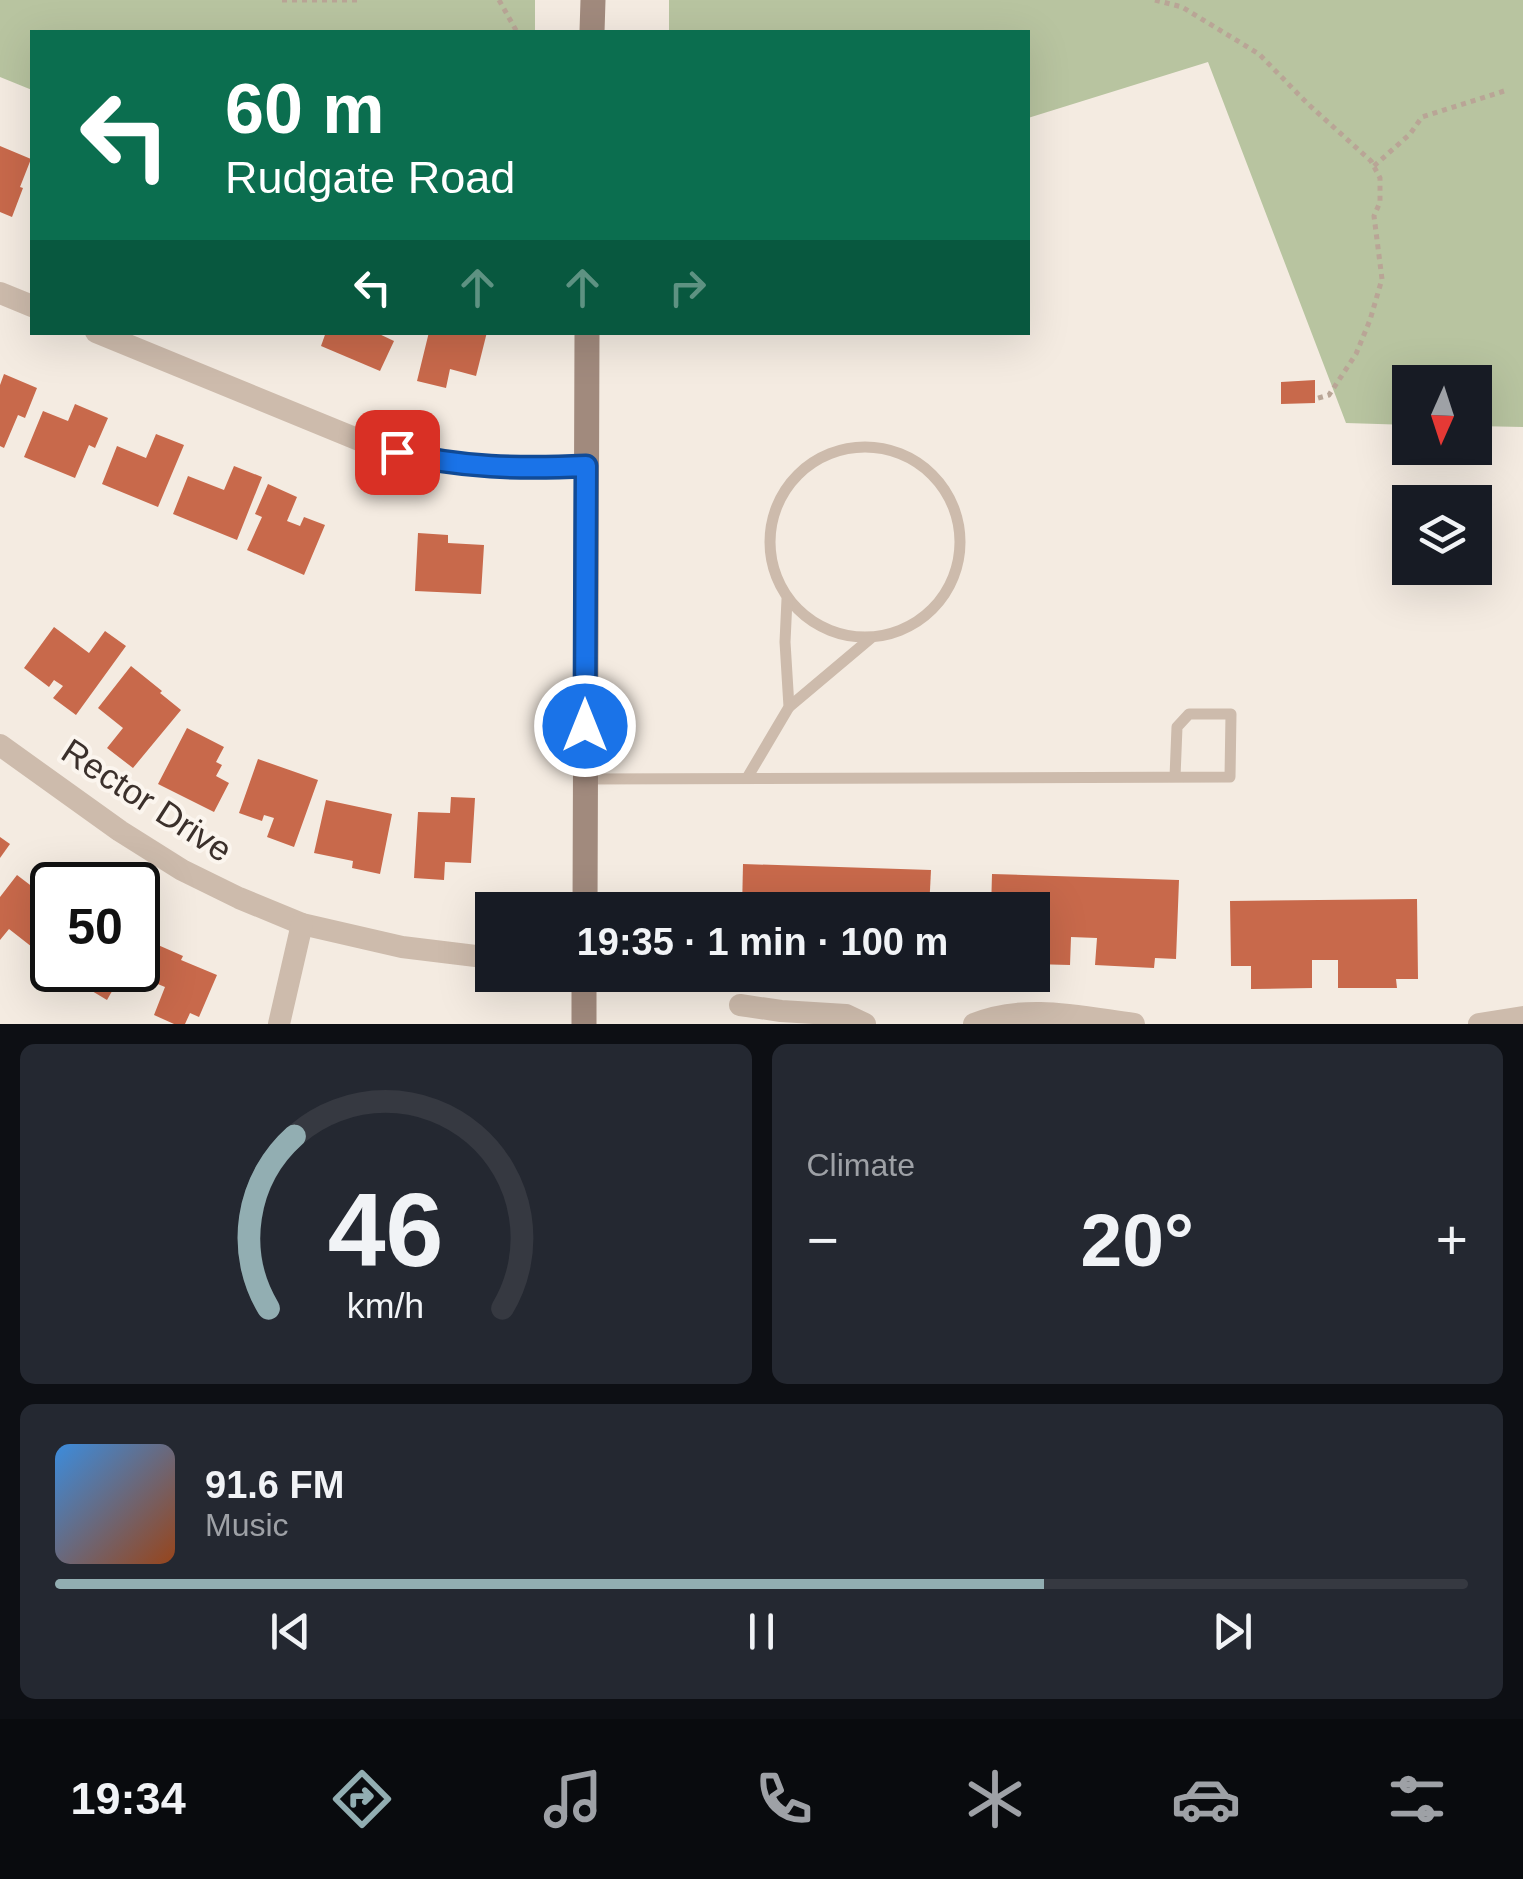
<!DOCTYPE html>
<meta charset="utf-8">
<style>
body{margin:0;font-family:Arial,sans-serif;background:#242831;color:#f1f3f6;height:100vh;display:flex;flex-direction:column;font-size:38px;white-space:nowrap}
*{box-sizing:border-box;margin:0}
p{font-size:32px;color:#9ea1a6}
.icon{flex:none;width:55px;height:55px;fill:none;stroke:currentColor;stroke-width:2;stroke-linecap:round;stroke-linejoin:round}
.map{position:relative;height:1024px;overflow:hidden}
.drawer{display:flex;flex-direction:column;gap:20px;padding:20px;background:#0d0f14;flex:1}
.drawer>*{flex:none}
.banner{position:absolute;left:30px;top:30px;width:1000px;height:305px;border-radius:0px;box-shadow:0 10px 40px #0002;background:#0b6e4f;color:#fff;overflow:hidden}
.needle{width:65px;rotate:183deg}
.fabs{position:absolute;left:1392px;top:365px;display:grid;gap:20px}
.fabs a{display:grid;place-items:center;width:100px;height:100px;border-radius:0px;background:#171b24;box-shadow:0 10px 40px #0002;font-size:50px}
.speed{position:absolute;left:30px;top:862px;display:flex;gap:20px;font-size:50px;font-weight:700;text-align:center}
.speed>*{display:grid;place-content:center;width:130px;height:130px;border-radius:50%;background:#171b24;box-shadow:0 10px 40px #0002;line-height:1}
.speed .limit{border:5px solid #111;border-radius:15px;background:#fff;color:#111}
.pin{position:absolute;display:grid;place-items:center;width:85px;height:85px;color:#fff;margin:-42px;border-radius:20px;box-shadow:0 5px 15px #0006}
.me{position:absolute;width:110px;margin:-55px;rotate:0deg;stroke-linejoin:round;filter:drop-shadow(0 0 8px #0008)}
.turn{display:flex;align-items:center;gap:35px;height:210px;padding:0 30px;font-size:45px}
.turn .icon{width:130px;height:130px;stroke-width:2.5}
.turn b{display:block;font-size:70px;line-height:85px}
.lanes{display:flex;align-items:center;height:95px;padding:0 30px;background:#0003;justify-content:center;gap:50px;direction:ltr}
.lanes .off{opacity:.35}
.big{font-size:75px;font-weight:700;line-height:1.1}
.drawer .widget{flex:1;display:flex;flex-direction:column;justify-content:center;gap:15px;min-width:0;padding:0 35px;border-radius:15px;background:#242831}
.drawer .dial{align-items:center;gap:0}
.dial svg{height:260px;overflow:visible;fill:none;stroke:#363941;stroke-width:7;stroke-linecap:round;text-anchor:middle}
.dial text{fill:#f1f3f6;stroke:none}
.song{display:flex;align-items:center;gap:30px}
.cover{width:120px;height:120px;border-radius:15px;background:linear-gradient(135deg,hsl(210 70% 55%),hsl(20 70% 35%))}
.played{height:10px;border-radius:5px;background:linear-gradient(90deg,#92aeb2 70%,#363941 70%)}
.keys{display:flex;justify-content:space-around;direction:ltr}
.heat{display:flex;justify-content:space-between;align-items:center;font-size:55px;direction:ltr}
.drawer .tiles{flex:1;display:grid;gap:20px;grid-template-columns:1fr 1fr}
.widget:last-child{grid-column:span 2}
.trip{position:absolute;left:475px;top:892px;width:575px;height:100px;border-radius:0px;background:#171b24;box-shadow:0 10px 40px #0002;font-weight:700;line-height:100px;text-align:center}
.tabs{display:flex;height:160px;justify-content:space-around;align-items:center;background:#090b0e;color:#9ea1a6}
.tabs .icon{width:70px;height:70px}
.tabs .current{color:#92aeb2}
.tabs b{font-size:45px;color:#f1f3f6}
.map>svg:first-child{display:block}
</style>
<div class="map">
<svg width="1523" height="1024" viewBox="0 0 1523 1024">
<rect width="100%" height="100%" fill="#f4ebe1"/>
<g fill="#b8c4a0">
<polygon points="0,0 535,0 535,32 32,32 32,90 0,77"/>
<polygon points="669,0 1523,0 1523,427 1475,426 1475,382 1410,382 1410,425 1346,423 1208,62 1028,118 1028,32 669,32"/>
</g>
<g fill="#c8694b">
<polygon points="0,146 31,159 20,187 23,188 12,217 0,212"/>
<polygon points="326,332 375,332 394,341 380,371 321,346"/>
<polygon points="429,332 487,332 476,376 450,369 446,388 417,381"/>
<polygon points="4,374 37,388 25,418 18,415 4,448 0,446 0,385"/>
<polygon points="1315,380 1315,403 1281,404 1281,382"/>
<polygon points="75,404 108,418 95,448 89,445 75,478 24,457 43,411 68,421"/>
<polygon points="156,434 184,445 158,507 102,484 117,446 146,458"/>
<polygon points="234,466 262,477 237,540 173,514 188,476 224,490"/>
<polygon points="268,484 297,497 287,521 300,526 304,517 325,525 304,575 247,550 262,517 255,514"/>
<polygon points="418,533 448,535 448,543 484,545 481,594 415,591"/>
<polygon points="54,627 89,653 105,631 126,646 76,715 53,698 63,686 54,680 49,687 24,668"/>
<polygon points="131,666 162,691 160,693 181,710 133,768 107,748 123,728 98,708"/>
<polygon points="187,728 224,747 216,762 222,765 216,776 229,783 214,812 158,784"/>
<polygon points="258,759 318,780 294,847 267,837 274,818 264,815 262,821 239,813"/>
<polygon points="451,797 475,798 471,863 445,862 444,880 414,878 418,812 450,813"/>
<polygon points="326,800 392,814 380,874 352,868 353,861 314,853"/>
<polygon points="0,837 10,844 0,858"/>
<polygon points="743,864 931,870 929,910 742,910"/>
<polygon points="992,874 1179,880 1176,959 1155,958 1154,968 1095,965 1097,938 1071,937 1070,965 1032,964 1032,910 991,910"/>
<polygon points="17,875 38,891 50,875 63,885 52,885 52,920 32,947 9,929 0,940 0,897"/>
<polygon points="1417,899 1418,979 1396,979 1397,988 1338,988 1338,960 1312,960 1312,988 1251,989 1251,966 1231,966 1230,901"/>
<polygon points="158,945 183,956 181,960 217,975 199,1017 190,1013 185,1024 174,1024 154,1015 165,987 143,978"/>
<polygon points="57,970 124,970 107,1000"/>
</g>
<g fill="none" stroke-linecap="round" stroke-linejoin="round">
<g stroke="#b9a596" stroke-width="5" stroke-dasharray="5 5" stroke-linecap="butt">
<polyline points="282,0 362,0"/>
<polyline points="499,0 517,32"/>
<polyline points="1155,0 1182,7 1259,54 1308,104 1371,161 1380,178 1380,202 1374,216 1382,279 1370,320 1356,354 1329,395 1315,399"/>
<polyline points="1374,166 1410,134 1422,117 1504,91"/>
</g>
<g stroke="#cdbbac" stroke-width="11">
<circle cx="865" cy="542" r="95"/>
<polyline points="789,707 871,638"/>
<polyline points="747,778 789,707 785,642 787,599"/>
<polyline points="585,779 1230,777 1231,714 1189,714 1177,727 1175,777"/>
</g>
<g stroke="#cdbbac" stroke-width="22">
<polyline points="0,293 32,306"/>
<polyline points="96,332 369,444 425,459 478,466 545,468 586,466"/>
<polyline points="0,745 120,831 182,870 239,898 302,924 402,947 492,958"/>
<polyline points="740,1005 781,1011 846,1015 865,1024"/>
<polyline points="279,1024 302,924"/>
<path d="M974 1024C1026 1003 1081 1017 1134 1024"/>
<polyline points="1479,1024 1523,1017"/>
</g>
<g stroke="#a18a7d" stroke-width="25">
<polyline points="592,32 593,0"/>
<polyline points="585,910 587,332"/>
<polyline points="584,1024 584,975"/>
</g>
</g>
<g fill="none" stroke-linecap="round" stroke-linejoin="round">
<g stroke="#114b97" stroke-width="25">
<path id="route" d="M397 452C460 468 521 469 586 466L585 726"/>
</g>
<use href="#route" stroke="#1a73e8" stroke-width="18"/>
</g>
<g text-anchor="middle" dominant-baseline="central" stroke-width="8" stroke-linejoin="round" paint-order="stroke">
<g font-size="35" fill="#3b302b" stroke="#fbf5ee">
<text transform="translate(147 800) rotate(33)">Rector Drive</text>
</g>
</g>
</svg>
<div class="fabs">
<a><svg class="needle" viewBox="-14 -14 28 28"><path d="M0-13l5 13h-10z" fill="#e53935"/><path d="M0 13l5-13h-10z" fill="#9ea1a6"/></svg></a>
<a><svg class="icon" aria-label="layers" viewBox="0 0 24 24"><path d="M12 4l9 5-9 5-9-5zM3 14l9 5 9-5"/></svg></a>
</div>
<div class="speed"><div class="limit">50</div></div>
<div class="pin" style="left:397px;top:452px;background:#d93025"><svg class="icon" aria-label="arrive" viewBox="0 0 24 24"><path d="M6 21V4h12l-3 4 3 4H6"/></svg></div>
<svg class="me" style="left:585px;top:726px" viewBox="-20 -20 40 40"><circle r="17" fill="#1a73e8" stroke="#fff" stroke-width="3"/><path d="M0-11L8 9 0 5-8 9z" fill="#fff"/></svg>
<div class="trip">19:35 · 1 min · 100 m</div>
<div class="banner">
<div class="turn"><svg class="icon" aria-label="left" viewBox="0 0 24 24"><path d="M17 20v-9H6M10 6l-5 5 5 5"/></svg><div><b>60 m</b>Rudgate Road</div></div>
<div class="lanes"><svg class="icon" aria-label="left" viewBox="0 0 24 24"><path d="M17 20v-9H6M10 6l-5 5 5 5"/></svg><svg class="icon off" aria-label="ahead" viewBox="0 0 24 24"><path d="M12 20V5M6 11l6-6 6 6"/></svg><svg class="icon off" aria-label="ahead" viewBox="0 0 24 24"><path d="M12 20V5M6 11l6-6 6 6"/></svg><svg class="icon off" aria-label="right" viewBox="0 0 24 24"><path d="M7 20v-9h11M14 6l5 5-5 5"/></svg></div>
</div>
</div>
<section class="drawer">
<div class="tiles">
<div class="widget dial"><svg viewBox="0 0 100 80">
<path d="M14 69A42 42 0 1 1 86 69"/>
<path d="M14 69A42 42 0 0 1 22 16" stroke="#92aeb2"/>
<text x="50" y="56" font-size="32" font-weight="700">46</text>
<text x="50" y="72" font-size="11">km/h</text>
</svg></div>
<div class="widget"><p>Climate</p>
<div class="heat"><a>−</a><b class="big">20°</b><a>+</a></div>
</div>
<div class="widget">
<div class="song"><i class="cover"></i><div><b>91.6 FM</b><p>Music</p></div></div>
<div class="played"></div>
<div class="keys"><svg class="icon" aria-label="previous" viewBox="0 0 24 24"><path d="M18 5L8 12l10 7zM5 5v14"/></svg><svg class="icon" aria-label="pause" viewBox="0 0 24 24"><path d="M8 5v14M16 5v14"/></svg><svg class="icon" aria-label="next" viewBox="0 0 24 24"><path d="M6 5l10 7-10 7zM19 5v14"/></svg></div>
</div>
</div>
</section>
<nav class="tabs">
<b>19:34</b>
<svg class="icon current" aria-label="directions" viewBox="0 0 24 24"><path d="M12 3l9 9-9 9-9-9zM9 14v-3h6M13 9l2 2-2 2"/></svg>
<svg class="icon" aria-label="music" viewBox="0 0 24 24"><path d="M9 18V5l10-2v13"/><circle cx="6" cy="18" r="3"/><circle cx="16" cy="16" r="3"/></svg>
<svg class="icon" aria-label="phone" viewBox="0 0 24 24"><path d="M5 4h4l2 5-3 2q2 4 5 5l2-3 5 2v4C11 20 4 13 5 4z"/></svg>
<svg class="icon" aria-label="climate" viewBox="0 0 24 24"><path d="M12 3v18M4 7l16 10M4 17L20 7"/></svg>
<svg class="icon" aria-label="car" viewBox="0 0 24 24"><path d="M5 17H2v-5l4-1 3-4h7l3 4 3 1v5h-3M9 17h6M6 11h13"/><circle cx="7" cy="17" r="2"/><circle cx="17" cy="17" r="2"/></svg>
<svg class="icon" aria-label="filters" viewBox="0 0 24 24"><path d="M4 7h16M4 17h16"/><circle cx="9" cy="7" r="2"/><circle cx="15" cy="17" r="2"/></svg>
</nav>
